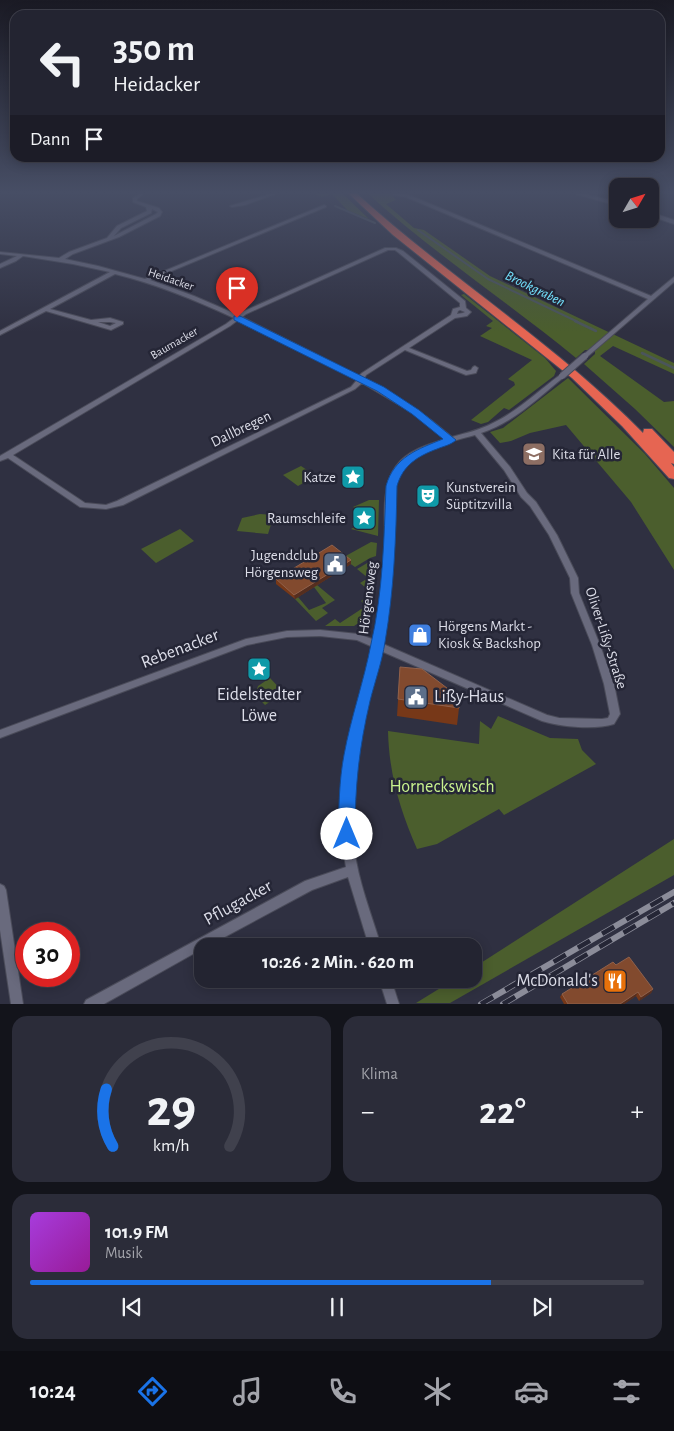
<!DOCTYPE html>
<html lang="de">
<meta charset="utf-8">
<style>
body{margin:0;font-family:"Alegreya Sans",sans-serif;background:#2b2c39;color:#f1f3f6;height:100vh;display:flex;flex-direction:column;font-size:19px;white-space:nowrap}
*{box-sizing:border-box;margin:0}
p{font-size:16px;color:#a3a4ab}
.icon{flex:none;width:28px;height:28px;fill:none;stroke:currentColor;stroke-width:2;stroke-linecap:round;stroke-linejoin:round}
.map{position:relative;height:1004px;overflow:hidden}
.drawer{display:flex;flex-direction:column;gap:12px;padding:12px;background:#13141b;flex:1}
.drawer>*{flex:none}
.top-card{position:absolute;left:10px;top:10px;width:655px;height:152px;border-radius:15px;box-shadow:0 2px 12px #0003,0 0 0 1px #40414d;background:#232431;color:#f1f3f6;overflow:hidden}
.needle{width:32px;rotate:51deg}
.tools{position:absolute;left:609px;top:178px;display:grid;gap:10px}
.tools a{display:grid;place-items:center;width:50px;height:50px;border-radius:10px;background:#232431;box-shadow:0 2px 12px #0003,0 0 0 1px #40414d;font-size:25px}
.speed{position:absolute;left:15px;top:922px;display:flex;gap:10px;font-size:25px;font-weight:700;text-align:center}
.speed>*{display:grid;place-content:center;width:65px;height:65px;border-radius:50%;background:#232431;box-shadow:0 2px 12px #0003,0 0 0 1px #40414d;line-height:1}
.speed .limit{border:8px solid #d22;background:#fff;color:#111}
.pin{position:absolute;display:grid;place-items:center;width:42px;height:42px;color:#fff;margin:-51px -21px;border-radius:50% 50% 50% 0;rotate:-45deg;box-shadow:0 0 5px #0007}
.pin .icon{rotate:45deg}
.me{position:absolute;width:55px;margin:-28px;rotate:0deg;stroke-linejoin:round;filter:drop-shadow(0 0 4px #0008)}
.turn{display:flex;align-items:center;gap:18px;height:105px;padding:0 20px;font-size:22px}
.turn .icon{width:65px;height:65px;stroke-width:2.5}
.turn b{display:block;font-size:35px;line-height:42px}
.then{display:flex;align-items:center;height:48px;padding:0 20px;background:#0003;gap:10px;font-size:19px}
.big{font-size:38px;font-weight:700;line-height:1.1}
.drawer .tile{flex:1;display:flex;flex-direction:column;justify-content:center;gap:8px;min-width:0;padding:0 18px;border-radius:15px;background:#2b2c39}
.drawer .dial{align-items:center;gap:0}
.dial svg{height:130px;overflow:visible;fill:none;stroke:#40414d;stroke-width:7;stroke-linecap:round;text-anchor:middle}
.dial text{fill:#f1f3f6;stroke:none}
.song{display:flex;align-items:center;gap:15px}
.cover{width:60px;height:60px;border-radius:8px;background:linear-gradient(135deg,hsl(280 70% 55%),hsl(300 70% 35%))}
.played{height:5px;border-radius:2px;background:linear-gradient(90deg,#1a73e8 75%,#40414d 75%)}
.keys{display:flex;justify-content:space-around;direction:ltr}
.heat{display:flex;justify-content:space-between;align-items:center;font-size:28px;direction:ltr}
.drawer .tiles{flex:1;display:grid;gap:12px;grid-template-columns:1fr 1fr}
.tile:last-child{grid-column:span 2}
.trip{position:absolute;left:194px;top:938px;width:288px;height:50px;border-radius:15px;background:#232431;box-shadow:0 2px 12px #0003,0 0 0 1px #40414d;font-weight:700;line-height:50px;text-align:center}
.dock{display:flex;height:80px;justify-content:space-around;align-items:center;background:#0e0e14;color:#a3a4ab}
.dock .icon{width:35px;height:35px}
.dock .current{color:#1a73e8}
.dock b{font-size:22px;color:#f1f3f6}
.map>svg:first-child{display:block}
</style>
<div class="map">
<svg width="674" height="1004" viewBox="0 0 674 1004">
<rect width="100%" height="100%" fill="#2f3041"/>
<g fill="#4b5e2d">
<polygon points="309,192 329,193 328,192 341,192 369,219 347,210 332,194 322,197"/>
<path d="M366 192H389L396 200 386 204 414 228 424 230 490 276 674 363V374L613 346 600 356 664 402 674 401V447L635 409 584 364 595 354V350H585L576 358C509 303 432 252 366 192Z"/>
<polygon points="464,294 545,358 556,371 554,376 509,410 504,408 488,422 481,424 471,420 515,385 514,382 508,379 532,360 480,336 492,328 486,326 493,321 461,295"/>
<polygon points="568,378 645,454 674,488 674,570 631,502 566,425 530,433 511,441 500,443 490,432 503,428"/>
<polygon points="301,466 316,476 298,486 283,475"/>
<polygon points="369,500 379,500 378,536 351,529 358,525 362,527 370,524 372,516 366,510 360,512 353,507"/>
<polygon points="260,514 274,515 268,534 237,531 242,518"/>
<polygon points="180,529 194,541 156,563 141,549"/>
<polygon points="371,542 377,543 376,556 370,558 355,567 342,558"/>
<polygon points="369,562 376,563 372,614 354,626 325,626 335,619 340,623 366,606 361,601 372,593 360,583 368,578 357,569"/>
<polygon points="317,585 335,600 322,608 328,613 316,621 295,599 298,597 309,610 326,603 314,587"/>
<polygon points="270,678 284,693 265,705 255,695 258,686"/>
<path d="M498 716 550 738 578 739 582 750 596 764 504 815 499 809 437 844 417 849C400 810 389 774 388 731L479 744 480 721 491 729Z"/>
<polygon points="674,839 674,875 450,1003 416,1003 455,979 472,979 473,968"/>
</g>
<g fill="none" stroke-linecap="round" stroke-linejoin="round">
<g stroke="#4b555b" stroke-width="2">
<polyline points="335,206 375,223"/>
<polyline points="418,230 488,279 578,322"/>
</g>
<g stroke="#4b555b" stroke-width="2.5">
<polyline points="575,321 596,331"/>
<polyline points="642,353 674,368"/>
</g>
<g stroke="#4a4b59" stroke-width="2">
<g id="minor">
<path d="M142 192H146L137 199V201L159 208 162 212 160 216 119 237 73 254 65 259 98 266 145 279 324 205 326 206V207L150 280 194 296 238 315 242 312 385 248H396L403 251 465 301 466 308 471 312 467 316 455 318 409 348 467 371 471 370 473 367 475 366 478 368 476 373 466 375 405 350 366 375 364 379C396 395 425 414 452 437 466 433 480 430 493 423 518 411 538 391 560 375H564V377C538 398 513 423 481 433L510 467 527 493 536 502 557 535 578 578 579 593 600 645 614 684 620 714 614 724C595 730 561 727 542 721L381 651C366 715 345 781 354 847 358 881 371 913 381 946H369L348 877 312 890 208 946H202V949L104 1004H84L86 1000 305 881 346 867C331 793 355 719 373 647L357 640 320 636 287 637 247 645 0 738V730L246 639 287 631 320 630 358 634 375 640C380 614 383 587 385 560 387 532 378 490 396 466 407 451 428 444 446 439L416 415 362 383 355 389 123 505 106 509 80 507 8 458 0 461V456L5 453 226 324 234 318C195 300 156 284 115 274L50 309 91 320 110 318 123 322V324L111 330 46 311 0 335V331L110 272 73 264 23 256 16 261 0 268V264L17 256 0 254V252L59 258 69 252 107 238 117 226 147 211 146 207 133 202V198ZM152 209 158 212 156 214 114 236 121 228 151 213ZM388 250H395L399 253 460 303V307L453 309 451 315 362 373 359 376 242 317 246 314ZM460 310 465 312 463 313 457 314 458 311ZM238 320 357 380 351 387 117 501 106 505 85 503 13 455 230 326ZM98 322H110L116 323 110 326ZM475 435 504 470 521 497 530 506 549 535 570 578 571 593 592 645 604 684 610 714 608 718 602 719 559 718 547 715 383 644C388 617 392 588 393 561 394 536 386 486 403 467 421 447 451 442 475 435Z"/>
<polygon points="276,192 281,192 245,205 232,207 230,206"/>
<polygon points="393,192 397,192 397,193 409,195 651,296 674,277 674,282 587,357 583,357 583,355 648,299 406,197 393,195"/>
<polygon points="616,192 618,192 618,195 610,202 606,202 606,200"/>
<polygon points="0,884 4,886 6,890 23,1004 11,1004 0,930"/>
<polygon points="379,979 391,979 399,1004 387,1004"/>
</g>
</g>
<g stroke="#4a4b59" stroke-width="2">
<g id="tertiary">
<polygon points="569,192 577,192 618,202 618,206"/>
<polygon points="650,212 674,220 674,224 650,216"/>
</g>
</g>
<g stroke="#4a4b59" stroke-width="2">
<path id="motorway" d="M347 192H355C448 277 555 343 643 433L644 429H652L674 452V464L671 463 674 467V479L669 478 622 426 572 378 393 235Z"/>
</g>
<use href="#minor" fill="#696a7d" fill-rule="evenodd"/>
<use href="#tertiary" fill="#696a7d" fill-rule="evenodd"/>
<use href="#motorway" fill="#e66552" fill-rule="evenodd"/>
<g stroke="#8b8c99" stroke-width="6">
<g id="rail">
<polyline points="481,1004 674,892"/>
<polyline points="503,1004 674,903"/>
</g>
</g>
<use href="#rail" stroke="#252636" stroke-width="4.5" stroke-dasharray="14" stroke-linecap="butt"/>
<g stroke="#4a4b59" stroke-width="8" stroke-linecap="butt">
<polyline id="minor-bridge" points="562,376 585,356"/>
</g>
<use href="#minor-bridge" stroke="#696a7d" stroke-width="6"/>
</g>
<g fill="#773818">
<polygon points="351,564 295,599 276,584 276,579"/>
<polygon points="400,667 459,708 457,725 397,716"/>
<polygon points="653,989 651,993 639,1001 636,996 624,1004 564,1004 560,997 562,994"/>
</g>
<g fill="#552e1f">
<polygon points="351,560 351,564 295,599 294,595"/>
<polygon points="653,989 651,993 639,1001 641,997"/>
<polygon points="638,992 636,996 624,1004 620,1004"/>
</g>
<g fill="#824a2e" stroke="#90614b">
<polygon points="332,545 351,560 294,595 276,579"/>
<polygon points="400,667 422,669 460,698 459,708 398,699"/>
<polygon points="629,957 653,989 641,997 638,992 620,1004 568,1004 562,994 613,962 616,965"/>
</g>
<linearGradient id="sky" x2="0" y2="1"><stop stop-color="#1a1a24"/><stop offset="0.58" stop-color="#474e65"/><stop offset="1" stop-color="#474e65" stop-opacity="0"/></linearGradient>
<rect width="674" height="332" fill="url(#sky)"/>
<path fill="#1a73e8" stroke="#114b97" d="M234 316H240L384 387 419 410 456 440C451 445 444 446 437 449 418 456 403 465 397 486 396 538 394 590 385 642 382 662 375 681 370 701 359 748 355 786 355 834L353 839 347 842 341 839 338 834C339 807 339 781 344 755 351 717 364 681 371 644 383 592 384 539 386 486 394 457 418 449 443 439L412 414 377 391 234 320Z"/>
<defs>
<g id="school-square" transform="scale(1.25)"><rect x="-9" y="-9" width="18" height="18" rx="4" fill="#8d6e63" stroke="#252636"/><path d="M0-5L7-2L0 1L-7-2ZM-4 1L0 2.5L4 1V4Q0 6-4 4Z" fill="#fff"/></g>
<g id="sight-square" transform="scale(1.25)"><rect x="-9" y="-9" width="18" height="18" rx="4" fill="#0f9aa8" stroke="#252636"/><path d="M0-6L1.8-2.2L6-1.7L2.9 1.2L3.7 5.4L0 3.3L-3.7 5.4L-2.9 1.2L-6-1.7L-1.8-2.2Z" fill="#fff"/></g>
<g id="theatre-square" transform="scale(1.25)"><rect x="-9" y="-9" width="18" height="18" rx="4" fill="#0f9aa8" stroke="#252636"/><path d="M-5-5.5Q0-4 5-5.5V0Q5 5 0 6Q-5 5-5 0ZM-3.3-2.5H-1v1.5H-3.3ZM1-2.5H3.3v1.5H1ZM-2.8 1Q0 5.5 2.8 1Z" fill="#fff"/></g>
<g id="civic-square" transform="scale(1.25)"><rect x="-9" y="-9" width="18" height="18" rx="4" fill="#5c6f8a" stroke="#252636"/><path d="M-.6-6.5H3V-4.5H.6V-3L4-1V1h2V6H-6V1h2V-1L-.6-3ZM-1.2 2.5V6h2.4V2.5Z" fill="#fff"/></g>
<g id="shop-square" transform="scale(1.25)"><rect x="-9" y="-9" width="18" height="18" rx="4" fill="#3f7fe0" stroke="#252636"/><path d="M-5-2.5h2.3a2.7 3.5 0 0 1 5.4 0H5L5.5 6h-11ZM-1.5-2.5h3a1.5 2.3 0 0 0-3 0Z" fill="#fff"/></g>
<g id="restaurant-square" transform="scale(1.25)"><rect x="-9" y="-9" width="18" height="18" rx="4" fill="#e8710a" stroke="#252636"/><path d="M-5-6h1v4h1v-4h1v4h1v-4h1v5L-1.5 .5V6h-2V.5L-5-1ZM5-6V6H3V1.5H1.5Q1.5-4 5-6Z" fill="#fff"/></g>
</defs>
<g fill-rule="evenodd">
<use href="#school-square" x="534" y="454"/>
<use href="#sight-square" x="353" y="477"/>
<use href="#theatre-square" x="428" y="496"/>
<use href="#sight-square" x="364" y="518"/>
<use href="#civic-square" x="335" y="564"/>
<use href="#shop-square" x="420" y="635"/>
<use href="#sight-square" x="259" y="669"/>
<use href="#civic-square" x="416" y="697"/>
<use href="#restaurant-square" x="615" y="981"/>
</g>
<g text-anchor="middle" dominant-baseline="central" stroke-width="5" stroke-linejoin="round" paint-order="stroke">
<g font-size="12" fill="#dcdde8" stroke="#252636">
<text transform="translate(171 279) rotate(19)">Heidacker</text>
<text transform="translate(174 343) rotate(-30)">Baumacker</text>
</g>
<g font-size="14" font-style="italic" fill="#73e1fd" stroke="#252636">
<text transform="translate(535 289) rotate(26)">Brookgraben</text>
</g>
<g font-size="15" fill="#dcdde8" stroke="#252636">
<text transform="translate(241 429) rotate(-26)">Dallbregen</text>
<text transform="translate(368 598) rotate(-83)">Hörgensweg</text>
<text transform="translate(606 638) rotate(72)">Oliver-Lißy-Straße</text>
</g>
<g font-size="15" fill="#dcdde8" stroke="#252636" text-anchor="start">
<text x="552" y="454">Kita für Alle</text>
<text x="336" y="477" text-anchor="end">Katze</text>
<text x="446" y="487">Kunstverein<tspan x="446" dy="17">Süptitzvilla</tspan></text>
<text x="346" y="518" text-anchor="end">Raumschleife</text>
<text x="318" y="555" text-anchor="end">Jugendclub<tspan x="318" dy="17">Hörgensweg</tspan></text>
<text x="438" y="626">Hörgens Markt -<tspan x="438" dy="17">Kiosk &amp; Backshop</tspan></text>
</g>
<g font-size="18" fill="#dcdde8" stroke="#252636">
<text transform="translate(180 649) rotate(-21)">Rebenacker</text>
<text transform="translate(238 903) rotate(-29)">Pflugacker</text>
</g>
<g font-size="18" fill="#dcdde8" stroke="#252636">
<text x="259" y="695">Eidelstedter<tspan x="259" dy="21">Löwe</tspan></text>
<text x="434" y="697" text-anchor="start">Lißy-Haus</text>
<text x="598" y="981" text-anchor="end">McDonald's</text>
</g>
<g font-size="18" fill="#c9f28e" stroke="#252636">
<text x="442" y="787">Horneckswisch</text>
</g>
</g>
</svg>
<div class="tools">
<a><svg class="needle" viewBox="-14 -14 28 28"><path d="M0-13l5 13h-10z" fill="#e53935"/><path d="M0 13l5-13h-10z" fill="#a3a4ab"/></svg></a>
</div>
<div class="speed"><div class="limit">30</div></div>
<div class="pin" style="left:237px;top:318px;background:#d93025"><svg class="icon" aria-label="arrive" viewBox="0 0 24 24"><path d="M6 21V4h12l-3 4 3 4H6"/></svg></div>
<svg class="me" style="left:347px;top:834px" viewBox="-20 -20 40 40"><circle r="19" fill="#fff"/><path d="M0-13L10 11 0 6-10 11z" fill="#1a73e8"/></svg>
<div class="trip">10:26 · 2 Min. · 620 m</div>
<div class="top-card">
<div class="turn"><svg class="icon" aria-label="left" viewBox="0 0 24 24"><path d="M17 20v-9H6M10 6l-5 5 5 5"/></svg><div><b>350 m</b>Heidacker</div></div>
<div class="then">Dann<svg class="icon" aria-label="arrive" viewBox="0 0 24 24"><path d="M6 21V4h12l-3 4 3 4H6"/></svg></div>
</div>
</div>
<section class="drawer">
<div class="tiles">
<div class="tile dial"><svg viewBox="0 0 100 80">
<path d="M14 69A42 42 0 1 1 86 69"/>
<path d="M14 69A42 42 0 0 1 10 34" stroke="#1a73e8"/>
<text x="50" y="56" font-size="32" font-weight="700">29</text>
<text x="50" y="72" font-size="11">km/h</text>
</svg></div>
<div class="tile"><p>Klima</p>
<div class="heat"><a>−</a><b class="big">22°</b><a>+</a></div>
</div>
<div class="tile">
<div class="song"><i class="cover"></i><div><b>101.9 FM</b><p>Musik</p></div></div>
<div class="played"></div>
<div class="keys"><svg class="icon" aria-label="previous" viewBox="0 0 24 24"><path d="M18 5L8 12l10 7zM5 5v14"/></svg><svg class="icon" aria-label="pause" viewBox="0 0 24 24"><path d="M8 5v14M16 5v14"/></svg><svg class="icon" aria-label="next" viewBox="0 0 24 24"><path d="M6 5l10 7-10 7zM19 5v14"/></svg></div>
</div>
</div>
</section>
<nav class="dock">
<b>10:24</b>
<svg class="icon current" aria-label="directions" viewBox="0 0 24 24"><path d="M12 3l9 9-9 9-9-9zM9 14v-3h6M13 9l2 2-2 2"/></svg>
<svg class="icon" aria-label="music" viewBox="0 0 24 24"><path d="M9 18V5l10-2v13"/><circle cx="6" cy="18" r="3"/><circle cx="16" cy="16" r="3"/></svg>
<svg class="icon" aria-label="phone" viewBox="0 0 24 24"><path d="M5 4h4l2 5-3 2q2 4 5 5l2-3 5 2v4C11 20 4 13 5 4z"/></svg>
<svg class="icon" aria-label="climate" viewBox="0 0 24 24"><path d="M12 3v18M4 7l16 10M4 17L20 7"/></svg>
<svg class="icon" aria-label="car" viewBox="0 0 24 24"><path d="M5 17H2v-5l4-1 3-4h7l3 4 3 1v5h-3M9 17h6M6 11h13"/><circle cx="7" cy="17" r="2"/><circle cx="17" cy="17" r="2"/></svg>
<svg class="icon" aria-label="filters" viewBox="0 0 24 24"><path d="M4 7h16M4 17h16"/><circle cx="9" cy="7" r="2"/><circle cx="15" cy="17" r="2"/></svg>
</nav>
